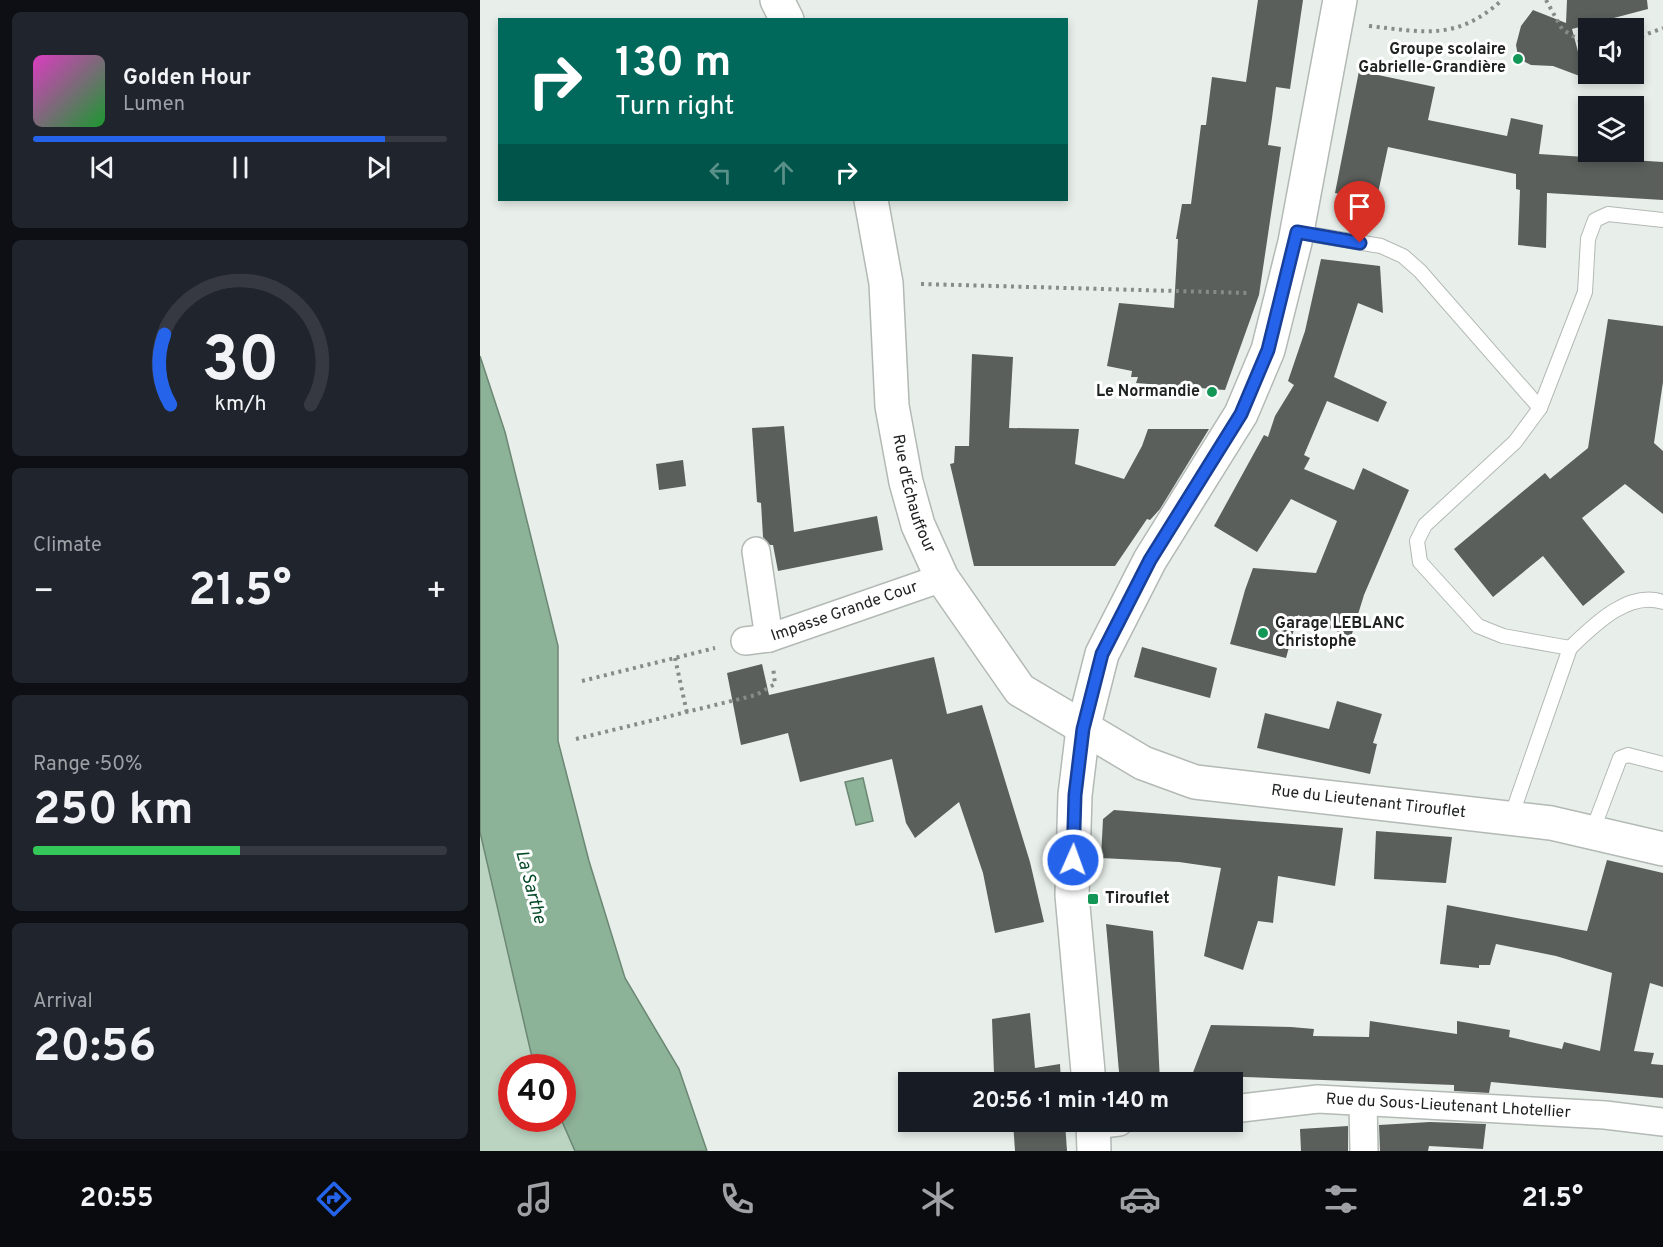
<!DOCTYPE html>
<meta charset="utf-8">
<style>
body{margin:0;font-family:Overpass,sans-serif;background:#20242c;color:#f1f3f6;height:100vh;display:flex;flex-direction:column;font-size:22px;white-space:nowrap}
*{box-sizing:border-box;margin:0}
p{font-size:20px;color:#9ea1a6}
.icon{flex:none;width:33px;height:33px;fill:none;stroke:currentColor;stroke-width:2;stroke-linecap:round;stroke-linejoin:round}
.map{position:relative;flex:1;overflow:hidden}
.details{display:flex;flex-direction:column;gap:12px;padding:12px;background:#0d0f14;width:480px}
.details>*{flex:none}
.banner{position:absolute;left:18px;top:18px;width:570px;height:183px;border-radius:0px;box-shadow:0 3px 9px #0003;background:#00695c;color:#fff;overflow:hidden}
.buttons{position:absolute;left:1098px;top:18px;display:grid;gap:12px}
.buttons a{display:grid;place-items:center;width:66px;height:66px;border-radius:0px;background:#171b24;box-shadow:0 3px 9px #0003;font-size:30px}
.speed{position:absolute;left:18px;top:1054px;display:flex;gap:12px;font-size:30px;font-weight:700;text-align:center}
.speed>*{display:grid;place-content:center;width:78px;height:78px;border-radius:50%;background:#171b24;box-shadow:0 3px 9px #0003;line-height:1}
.speed .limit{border:9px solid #d22;background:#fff;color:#111}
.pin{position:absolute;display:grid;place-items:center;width:51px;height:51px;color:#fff;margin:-62px -26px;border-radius:50% 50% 50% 0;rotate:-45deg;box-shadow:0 0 6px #0007}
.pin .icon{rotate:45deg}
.me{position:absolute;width:66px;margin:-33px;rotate:2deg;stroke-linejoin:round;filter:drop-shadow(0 0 4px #0008)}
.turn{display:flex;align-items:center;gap:21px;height:126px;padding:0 18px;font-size:27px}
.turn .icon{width:78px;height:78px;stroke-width:2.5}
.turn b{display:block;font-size:42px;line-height:51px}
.lanes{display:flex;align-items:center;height:57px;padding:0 18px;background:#0003;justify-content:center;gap:30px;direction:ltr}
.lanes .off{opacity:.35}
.big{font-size:45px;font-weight:700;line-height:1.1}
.details .tile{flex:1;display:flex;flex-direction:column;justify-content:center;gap:9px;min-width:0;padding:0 21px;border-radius:9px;background:#20242c}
.details .dial{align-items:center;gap:0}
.dial svg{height:156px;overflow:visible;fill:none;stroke:#363941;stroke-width:7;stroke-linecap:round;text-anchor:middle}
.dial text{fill:#f1f3f6;stroke:none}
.song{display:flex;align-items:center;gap:18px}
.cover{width:72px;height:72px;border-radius:9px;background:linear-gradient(135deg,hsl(310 70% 55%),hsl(130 70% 35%))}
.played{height:6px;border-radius:3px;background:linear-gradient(90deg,#2563eb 85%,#363941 85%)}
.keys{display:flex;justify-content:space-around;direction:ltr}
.heat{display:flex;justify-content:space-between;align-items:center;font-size:33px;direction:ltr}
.charge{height:9px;border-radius:4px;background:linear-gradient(90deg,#34c759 50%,#363941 0)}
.trip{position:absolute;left:418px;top:1072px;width:345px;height:60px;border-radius:0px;background:#171b24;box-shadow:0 3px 9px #0003;font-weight:700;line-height:60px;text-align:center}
.tab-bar{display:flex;height:96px;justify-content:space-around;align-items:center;background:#090b0e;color:#9ea1a6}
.tab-bar .icon{width:42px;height:42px}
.tab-bar .current{color:#2563eb}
.tab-bar b{font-size:27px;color:#f1f3f6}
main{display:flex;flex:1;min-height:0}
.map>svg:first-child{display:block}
</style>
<main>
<section class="details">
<div class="tile">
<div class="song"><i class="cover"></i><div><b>Golden Hour</b><p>Lumen</p></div></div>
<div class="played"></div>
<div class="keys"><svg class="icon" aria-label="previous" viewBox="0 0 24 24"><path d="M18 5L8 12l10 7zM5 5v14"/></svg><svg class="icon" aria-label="pause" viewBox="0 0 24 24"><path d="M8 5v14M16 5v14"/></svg><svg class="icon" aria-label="next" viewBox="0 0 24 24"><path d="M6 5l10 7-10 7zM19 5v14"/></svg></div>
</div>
<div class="tile dial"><svg viewBox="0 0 100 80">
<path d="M14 69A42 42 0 1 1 86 69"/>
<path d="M14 69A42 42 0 0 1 11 33" stroke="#2563eb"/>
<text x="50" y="56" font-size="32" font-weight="700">30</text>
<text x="50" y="72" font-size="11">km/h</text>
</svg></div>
<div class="tile"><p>Climate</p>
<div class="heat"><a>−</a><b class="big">21.5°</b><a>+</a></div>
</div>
<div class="tile"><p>Range · 50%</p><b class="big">250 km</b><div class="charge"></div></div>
<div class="tile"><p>Arrival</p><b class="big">20:56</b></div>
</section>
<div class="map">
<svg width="1183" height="1151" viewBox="0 0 1183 1151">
<rect width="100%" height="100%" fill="#e8efea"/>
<polygon fill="#bad4c1" points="0,832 51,1053 58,1068 32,1068 32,1119 81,1119 95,1151 0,1151"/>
<g fill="#8cb298" stroke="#6c8774" stroke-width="1.5">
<polygon points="0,356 25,432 78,646 78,741 109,861 145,978 199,1069 227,1151 95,1151 81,1119 82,1068 58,1068 51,1053 0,832"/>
<polygon points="383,778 393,821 376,825 365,782"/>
</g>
<g fill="#5a5f5b">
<polygon points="778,0 823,0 810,89 796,87 792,118 788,145 801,147 779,295 745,390 656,383 658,377 651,377 652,371 627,366 639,303 694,308 698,239 696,239 702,204 711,204 721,125 726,125 732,77 766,82"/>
<polygon points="1087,0 1167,0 1168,9 1092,29 1105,78 1073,66 1051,65 1043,61 1038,56 1036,45 1041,26 1053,10 1086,23"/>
<polygon points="879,71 955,87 948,120 1027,136 1031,118 1063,125 1059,154 1183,162 1183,200 1067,193 1066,248 1038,245 1040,190 1036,189 1036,174 908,147 896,202 855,193"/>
<polygon points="841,259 900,266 903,313 878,303 854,377 907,402 898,422 847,401 824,455 830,458 824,469 874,490 883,468 929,490 884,595 871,637 818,615 806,658 750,644 765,590 773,568 836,573 857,521 811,499 777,552 734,526 784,435 788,437 795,416 814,385 808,381 825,331"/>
<polygon points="1128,319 1183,326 1183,382 1174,443 1183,451 1183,514 1145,484 1102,518 1145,572 1103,606 1063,556 1013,597 974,549 1065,473 1070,479 1108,448"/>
<polygon points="492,354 533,357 529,428 599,429 595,464 644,479 662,446 668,429 729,429 680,509 670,520 667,519 635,566 494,566 470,464 474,463 475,446 489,446"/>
<polygon points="304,426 314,532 397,516 403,550 298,571 293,545 290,545 283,537 281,503 277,502 272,428"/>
<polygon points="203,460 206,486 179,490 176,464"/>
<polygon points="662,647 737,668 730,698 654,677"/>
<polygon points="454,657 467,714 502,705 550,862 564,922 515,933 503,873 479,802 435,838 426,823 412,759 320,782 308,733 261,745 247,673 282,664 289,695"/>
<polygon points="857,701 902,714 893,743 897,744 890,774 777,748 785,713 849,729"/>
<polygon points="634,810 863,828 855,886 798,876 793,923 778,921 763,970 724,956 741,868 699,862 621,858 623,819"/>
<polygon points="896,831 972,837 966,883 894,879"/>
<polygon points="1127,860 1183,873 1183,987 1170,983 1154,1051 1174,1053 1171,1064 1183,1065 1183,1098 1011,1082 1009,1093 974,1091 974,1085 712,1075 731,1025 811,1027 834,1029 833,1036 889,1037 890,1021 977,1034 977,1021 1030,1030 1029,1037 1082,1049 1084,1042 1120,1051 1132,973 1076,956 1016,944 1010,965 999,965 999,968 960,964 967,905 1107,931"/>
<polygon points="626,924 673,931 680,1083 640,1083"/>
<polygon points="550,1013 555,1068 580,1064 581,1083 531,1083 530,1072 514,1074 512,1019"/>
<polygon points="533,1122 585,1122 587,1151 535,1151"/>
<polygon points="950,1122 1006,1124 1003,1149 949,1146 948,1151 900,1151 899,1125"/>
<polygon points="868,1126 868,1151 821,1151 820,1129"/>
</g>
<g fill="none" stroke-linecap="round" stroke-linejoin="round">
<g stroke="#b3b9b4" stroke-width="16">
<g id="lane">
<polyline points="817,232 901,246 923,256 940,271 1060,408"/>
<polyline points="1090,648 1023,636 998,626 940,562 937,541 945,525 1035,442 1060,408 1105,292 1108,239 1115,220 1128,214 1183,220"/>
<path d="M1031 817 1090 648C1113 626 1148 590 1183 602"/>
<polyline points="1112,832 1140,758 1148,755 1183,764"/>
</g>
</g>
<g stroke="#b3b9b4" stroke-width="30">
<g id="street">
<polyline points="276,551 289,638"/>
<path id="s1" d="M265 641 289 638 462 578"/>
<polyline points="883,1102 884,1151"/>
<path id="s2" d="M753 1109 838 1099 1125 1115 1183 1122"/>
<polyline points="613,1125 639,1122"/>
</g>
</g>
<g stroke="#b3b9b4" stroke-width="36">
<g id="secondary">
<polyline points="297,0 307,20"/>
<path id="s3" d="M391 200 406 283 412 406 426 482 438 525 462 578 540 690 663 763 715 782 1071 823 1183 849"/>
<polyline points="609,1083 592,895 595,795 603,729 622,654 670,560 761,414 788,350 815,242 860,0"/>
<polyline points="613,1122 614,1151"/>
</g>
</g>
<g stroke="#878c89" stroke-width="4" stroke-dasharray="3 4.5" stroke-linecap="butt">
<polyline points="1066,0 1082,29 1108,46"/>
<path d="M889 26C944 32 977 41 1022 0"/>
<polyline points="1154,39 1183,28"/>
<polyline points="441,284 769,293"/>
<polyline points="195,658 207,713"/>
<polyline points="102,681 235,648"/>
<polyline points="96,739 276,695 295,684 293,667"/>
</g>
<use href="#lane" stroke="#fff" stroke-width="14"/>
<use href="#street" stroke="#fff" stroke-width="27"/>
<use href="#secondary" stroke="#fff" stroke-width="33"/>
</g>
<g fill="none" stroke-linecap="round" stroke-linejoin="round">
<g stroke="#184099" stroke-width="15">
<polyline id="route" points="593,860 595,795 603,729 622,654 670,560 761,414 788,350 817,232 880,243"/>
</g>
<use href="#route" stroke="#2563eb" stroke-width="10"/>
</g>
<g fill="#139756" stroke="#fff" stroke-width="2">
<circle cx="1038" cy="59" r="6"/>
<circle cx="732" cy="392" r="6"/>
<circle cx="783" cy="633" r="6"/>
<rect x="607" y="893" width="12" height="12" rx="3"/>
</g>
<g text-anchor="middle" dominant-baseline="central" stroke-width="6" stroke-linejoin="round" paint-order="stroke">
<g font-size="16" font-weight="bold" fill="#202221" stroke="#fff" text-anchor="end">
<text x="1026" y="50">Groupe scolaire<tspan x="1026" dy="18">Gabrielle-Grandière</tspan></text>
<text x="720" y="392">Le Normandie</text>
<text x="795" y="624" text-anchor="start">Garage LEBLANC<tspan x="795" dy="18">Christophe</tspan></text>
<text x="625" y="899" text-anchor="start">Tirouflet</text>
</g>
<g font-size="16" fill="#202221" stroke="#fff">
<text stroke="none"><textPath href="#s3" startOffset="298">Rue d'Échauffour</textPath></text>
<text stroke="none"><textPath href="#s1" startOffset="104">Impasse Grande Cour</textPath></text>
<text stroke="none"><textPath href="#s3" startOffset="897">Rue du Lieutenant Tirouflet</textPath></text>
<text stroke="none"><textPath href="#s2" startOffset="216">Rue du Sous-Lieutenant Lhotellier</textPath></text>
</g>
<g font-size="18" font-style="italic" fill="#044927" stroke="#fff">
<text transform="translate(50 887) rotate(75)">La Sarthe</text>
</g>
</g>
</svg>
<div class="buttons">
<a><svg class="icon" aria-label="sound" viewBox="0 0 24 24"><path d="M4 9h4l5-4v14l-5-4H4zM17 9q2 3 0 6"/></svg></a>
<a><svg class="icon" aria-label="layers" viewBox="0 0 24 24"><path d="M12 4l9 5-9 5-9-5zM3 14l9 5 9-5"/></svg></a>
</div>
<div class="speed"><div class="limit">40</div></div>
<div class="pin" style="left:880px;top:243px;background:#d93025"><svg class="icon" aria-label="arrive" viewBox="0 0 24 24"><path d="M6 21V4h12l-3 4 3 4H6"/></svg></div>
<svg class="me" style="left:593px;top:860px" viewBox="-20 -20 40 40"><circle r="17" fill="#2563eb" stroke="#fff" stroke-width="3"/><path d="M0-11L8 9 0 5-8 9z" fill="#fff"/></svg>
<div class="trip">20:56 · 1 min · 140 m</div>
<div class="banner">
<div class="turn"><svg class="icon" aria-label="right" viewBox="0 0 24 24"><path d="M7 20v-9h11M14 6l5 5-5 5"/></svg><div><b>130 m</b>Turn right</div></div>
<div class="lanes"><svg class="icon off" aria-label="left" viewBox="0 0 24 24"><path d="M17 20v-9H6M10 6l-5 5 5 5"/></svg><svg class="icon off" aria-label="ahead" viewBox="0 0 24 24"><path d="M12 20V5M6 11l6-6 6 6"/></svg><svg class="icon" aria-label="right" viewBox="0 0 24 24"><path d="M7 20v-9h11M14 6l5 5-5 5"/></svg></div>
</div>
</div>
</main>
<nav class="tab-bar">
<b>20:55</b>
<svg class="icon current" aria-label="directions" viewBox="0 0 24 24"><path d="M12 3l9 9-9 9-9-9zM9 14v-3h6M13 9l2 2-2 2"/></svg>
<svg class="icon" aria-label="music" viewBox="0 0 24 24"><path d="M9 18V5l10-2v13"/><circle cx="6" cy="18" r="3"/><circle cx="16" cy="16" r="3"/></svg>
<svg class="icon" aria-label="phone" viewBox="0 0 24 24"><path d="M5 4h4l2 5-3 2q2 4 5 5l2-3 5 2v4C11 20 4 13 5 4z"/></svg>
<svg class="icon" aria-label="climate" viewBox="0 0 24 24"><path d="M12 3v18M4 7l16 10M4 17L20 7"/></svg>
<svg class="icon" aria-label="car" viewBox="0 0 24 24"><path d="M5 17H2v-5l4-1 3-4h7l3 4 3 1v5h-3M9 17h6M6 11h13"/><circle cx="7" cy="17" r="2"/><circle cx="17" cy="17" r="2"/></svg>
<svg class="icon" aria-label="filters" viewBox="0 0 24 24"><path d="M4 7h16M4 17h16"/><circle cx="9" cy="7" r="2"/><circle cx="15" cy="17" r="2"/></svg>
<b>21.5°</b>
</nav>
